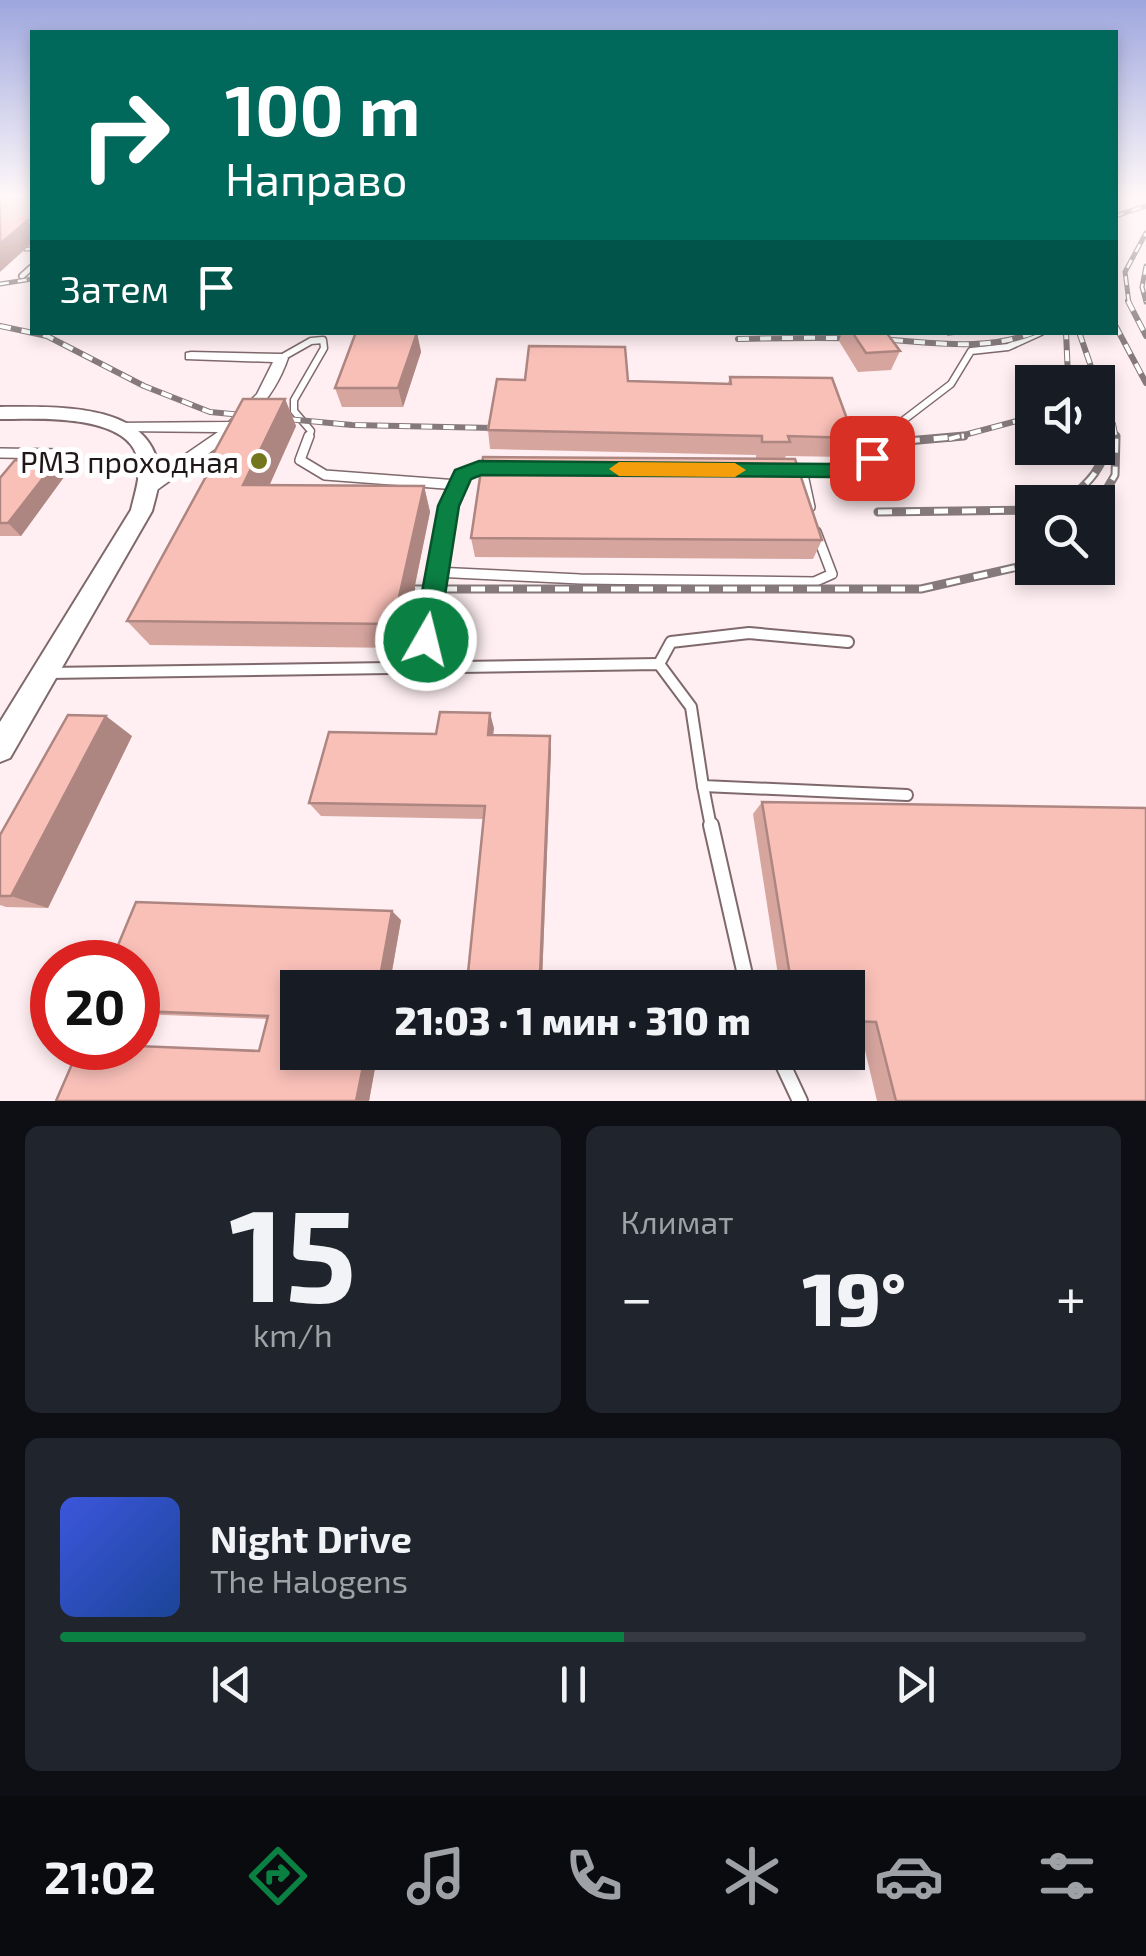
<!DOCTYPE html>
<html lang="ru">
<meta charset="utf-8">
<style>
body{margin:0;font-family:"Exo 2",sans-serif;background:#20242c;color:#f1f3f6;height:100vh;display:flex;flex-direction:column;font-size:38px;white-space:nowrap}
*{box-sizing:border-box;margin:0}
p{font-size:32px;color:#9ea1a6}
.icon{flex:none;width:55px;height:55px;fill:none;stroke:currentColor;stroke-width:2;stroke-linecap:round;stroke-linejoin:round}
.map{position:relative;height:1101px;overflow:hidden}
.drawer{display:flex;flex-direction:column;gap:25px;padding:25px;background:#0d0f14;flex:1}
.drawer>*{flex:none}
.banner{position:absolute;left:30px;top:30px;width:1088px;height:305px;border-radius:0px;box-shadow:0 5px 15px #0003;background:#00695c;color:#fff;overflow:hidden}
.tools{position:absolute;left:1015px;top:365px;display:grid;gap:20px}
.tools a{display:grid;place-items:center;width:100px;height:100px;border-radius:0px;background:#171b24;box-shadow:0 5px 15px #0003;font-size:50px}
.speed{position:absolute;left:30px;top:940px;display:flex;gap:20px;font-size:50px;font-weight:700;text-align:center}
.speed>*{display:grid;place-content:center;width:130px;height:130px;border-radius:50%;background:#171b24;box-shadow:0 5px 15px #0003;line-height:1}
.speed .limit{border:15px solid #d22;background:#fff;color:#111}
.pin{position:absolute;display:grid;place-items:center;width:85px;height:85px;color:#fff;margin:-42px;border-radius:20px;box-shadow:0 5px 15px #0006}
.me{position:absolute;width:110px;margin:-55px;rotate:8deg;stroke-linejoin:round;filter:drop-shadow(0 0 8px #0008)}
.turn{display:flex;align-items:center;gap:35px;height:210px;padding:0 30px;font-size:45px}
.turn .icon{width:130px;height:130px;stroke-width:2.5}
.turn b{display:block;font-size:70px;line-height:85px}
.then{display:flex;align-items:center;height:95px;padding:0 30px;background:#0003;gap:20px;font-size:38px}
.big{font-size:75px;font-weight:800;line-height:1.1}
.drawer .tile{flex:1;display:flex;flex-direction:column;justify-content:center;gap:15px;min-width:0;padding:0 35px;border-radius:15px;background:#20242c}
.drawer .dial{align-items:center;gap:0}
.dial b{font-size:130px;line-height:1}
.song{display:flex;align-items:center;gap:30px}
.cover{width:120px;height:120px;border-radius:15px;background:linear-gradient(135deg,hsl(230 70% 55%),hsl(220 70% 35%))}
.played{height:10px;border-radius:5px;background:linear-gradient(90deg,#0b8043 55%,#363941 55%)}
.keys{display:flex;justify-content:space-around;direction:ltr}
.heat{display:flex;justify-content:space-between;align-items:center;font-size:55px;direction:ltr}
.drawer .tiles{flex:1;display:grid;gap:25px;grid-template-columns:1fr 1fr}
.tile:last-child{grid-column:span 2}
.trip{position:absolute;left:280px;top:970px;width:585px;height:100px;border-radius:0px;background:#171b24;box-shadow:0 5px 15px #0003;font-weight:800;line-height:100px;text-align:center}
.dock{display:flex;height:160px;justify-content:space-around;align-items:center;background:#090b0e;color:#9ea1a6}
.dock .icon{width:70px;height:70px}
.dock .active{color:#0b8043}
.dock b{font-size:45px;color:#f1f3f6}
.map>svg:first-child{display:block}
</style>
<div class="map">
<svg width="1146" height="1101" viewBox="0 0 1146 1101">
<rect width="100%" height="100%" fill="#ffeff2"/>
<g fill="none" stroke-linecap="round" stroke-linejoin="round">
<g stroke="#7f696c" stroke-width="8">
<polyline id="service-far4" points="22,276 32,267"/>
</g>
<g stroke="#7f696c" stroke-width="9">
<g id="service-far3">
<polyline points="281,358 311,341 323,340 324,348 294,400 294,411 311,431 308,439"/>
<polyline points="879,439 951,384 971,351 1008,347 1041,332"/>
</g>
</g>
<g stroke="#7f696c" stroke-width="12">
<g id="service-far2">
<polyline points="309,436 300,460 325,475 458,485"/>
<polyline points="0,453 60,454 72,459 65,469 50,470"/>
<polyline points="25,453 34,468"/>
<path d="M810 507 802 470C827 470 849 468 872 457L880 436"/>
<polyline points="435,572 449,506 462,475 491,468"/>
<polyline points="430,610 435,572 580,579 814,582 832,574 816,532"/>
</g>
</g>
<g stroke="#7f696c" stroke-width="14">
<g id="service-far1">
<polyline points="426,641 430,608"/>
<polyline points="659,664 671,642 749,633 848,642"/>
<polyline points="48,673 659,664 691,707 703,786 907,795"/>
<polyline points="703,786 711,827"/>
</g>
</g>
<g stroke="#7f696c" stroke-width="18">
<g id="service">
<polyline points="711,825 748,988"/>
<polyline points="777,1052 800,1101"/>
</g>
</g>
<g stroke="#7f696c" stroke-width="3">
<path id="minor" d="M191 352 281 354 288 358C267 421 208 453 157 490H145L143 486 145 482 218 432 120 431 115 429V423L229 422 257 394 273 362 186 359V353Z"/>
</g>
<g stroke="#7f696c" stroke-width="4">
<path id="tertiary" d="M0 407C53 407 153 401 159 472 160 485 155 499 152 511L10 758 0 762V722L131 510C135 492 142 475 137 456 124 413 35 419 0 419Z"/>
</g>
<use href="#service-far4" stroke="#fff" stroke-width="5"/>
<use href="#service-far3" stroke="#fff" stroke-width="6"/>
<use href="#service-far2" stroke="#fff" stroke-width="9"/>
<use href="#service-far1" stroke="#fff" stroke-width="10"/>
<use href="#service" stroke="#fff" stroke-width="14"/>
<use href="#minor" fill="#fff" fill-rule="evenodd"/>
<use href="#tertiary" fill="#fff" fill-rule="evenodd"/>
<g stroke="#85797b" stroke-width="5">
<g id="rail-far2">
<polyline points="1115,195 1121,195"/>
<polyline points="1115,216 1146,206"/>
<polyline points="25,249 32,249"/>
<polyline points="1146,266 1142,287 1146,302"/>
<polyline points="0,284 32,279"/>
<polyline points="1129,303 1125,272 1146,233"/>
</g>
</g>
<g stroke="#85797b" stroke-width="6">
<g id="rail-far1">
<polyline points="1128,301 1146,336"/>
<polyline points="1115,325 1146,383"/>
<polyline points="0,326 47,336 144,386 210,412 352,425 494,428"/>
<polyline points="1079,332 1103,401 1106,439"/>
<path d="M738 339C783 338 827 337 872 339 928 341 981 353 1035 332"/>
<polyline points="1064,382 1068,376 1066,332"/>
<polyline points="1113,424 1116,439"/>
<polyline points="949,439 1032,417"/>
</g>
</g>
<g stroke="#85797b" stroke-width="9">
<g id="rail">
<polyline points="850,446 964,436"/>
<path d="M1065 502C1088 484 1106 467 1107 436"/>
<polyline points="1098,504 1115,475 1116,436"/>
<polyline points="878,512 1032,510"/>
<polyline points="415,589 921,589 1018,567 1032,559"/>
</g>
</g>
<use href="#rail-far2" stroke="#fff" stroke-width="2.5" stroke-dasharray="9" stroke-linecap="butt"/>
<use href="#rail-far1" stroke="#fff" stroke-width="4" stroke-dasharray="11" stroke-linecap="butt"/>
<use href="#rail" stroke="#fff" stroke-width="5" stroke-dasharray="14" stroke-linecap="butt"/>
</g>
<g fill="#d6a59e">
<polygon points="842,332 886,332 900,351 891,370 858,372 839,341"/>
<polygon points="417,333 421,352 403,407 342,407 335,388"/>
<polygon points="730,377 854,438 846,457 786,456 784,459 822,540 813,559 475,557 471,538 756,459 756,455 490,449 488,430 628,381 728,383"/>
<polygon points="285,399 296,426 269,485 424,486 430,512 402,648 150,645 127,621 207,475 204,471"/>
<polygon points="54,464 64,477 21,536 0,536 0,478"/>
<polygon points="494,728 493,735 551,751 542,981 474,979 468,973 484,819 321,816 309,803 436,734"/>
<polygon points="132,736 48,908 6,907 0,905 0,835"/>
<polygon points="762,802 1146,1101 877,1101 859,1025 848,1025 848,988 780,988 753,814"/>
<polygon points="401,920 369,1101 56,1101 259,1051 268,1019 138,1014 138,962"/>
</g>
<g fill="#ae8681">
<polygon points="28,220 32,227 32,243 0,272 0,244"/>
<polygon points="949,332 975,332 947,336"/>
<polygon points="417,333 421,352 403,407 398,388"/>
<polygon points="285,399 296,426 258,511 243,485"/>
<polygon points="54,464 64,477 21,536 8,523"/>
<polygon points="424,486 430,512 402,648 393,624"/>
<polygon points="490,713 494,728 491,750 488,735"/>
<polygon points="106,716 132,736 48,908 11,896"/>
<polygon points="550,736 551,751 542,981 540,975"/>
<polygon points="392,911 401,920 389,988 378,988"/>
<polygon points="366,1052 378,1052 369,1101 356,1101"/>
</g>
<g fill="#f9c0b8" stroke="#ae8681" stroke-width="2.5">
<polygon points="0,195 32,195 32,220 28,220 0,244"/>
<polygon points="356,332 417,333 398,388 335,388"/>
<polygon points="852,332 886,332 900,351 866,353"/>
<polygon points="529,346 625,347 628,381 731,384 730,377 832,378 854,438 788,436 790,442 762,442 762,436 488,430 497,379 525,380"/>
<polygon points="243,399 285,399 243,485 424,486 393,624 127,621 209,471 204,471"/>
<polygon points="483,457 795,459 822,540 471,538"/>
<polygon points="15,460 54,464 8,523 0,523 0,478"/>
<polygon points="440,712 490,713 488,735 550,736 540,975 468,973 485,806 309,803 329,732 436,734"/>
<polygon points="68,715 106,716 11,896 0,896 0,835"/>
<polygon points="762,802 1146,808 1146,1101 896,1101 876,1022 848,1021 848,988 792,988"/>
<polygon points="136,902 392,911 378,988 298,988 298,1052 366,1052 356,1101 56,1101 79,1048 138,1048 138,1046 259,1051 268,1016 138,1011 138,962 111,962"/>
</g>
<linearGradient id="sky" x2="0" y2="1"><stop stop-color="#9da6de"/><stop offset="0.56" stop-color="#fff8f9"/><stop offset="1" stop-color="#fff8f9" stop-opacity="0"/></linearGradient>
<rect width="1146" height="349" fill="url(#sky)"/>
<path fill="#0b8043" stroke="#07532c" stroke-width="2.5" d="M872 451 882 458C869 472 850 474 831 477L481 475 471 479 459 506 438 640 434 648 426 651 417 648 413 640 438 506 455 470 479 461 831 464Z"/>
<polygon fill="#f59e0b" points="619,462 735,463 746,470 735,477 619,476 609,469"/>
<circle fill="#73761d" stroke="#fff" stroke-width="4" cx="259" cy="461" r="10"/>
<g text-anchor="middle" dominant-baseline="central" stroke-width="10" stroke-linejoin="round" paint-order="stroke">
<g font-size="30" fill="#201718" stroke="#fff" text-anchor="end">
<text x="239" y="461">РМЗ проходная</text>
</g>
</g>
</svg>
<div class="tools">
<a><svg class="icon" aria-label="sound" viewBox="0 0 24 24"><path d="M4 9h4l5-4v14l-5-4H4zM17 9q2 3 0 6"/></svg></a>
<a><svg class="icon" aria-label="search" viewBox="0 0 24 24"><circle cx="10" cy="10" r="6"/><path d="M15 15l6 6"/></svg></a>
</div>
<div class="speed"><div class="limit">20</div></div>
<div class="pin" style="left:872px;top:458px;background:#d93025"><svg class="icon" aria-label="arrive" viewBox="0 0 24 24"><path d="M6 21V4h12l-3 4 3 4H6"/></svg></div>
<svg class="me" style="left:426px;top:640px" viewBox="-20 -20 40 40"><circle r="17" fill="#0b8043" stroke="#fff" stroke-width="3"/><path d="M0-11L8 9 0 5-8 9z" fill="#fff"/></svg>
<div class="trip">21:03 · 1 мин · 310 m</div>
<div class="banner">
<div class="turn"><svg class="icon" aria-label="right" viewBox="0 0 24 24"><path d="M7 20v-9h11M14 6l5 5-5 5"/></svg><div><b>100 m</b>Направо</div></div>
<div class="then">Затем<svg class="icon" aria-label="arrive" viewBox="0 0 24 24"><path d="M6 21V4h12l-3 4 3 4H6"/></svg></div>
</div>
</div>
<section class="drawer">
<div class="tiles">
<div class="tile dial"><b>15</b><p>km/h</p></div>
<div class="tile"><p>Климат</p>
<div class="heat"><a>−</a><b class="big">19°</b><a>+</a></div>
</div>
<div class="tile">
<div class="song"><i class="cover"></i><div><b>Night Drive</b><p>The Halogens</p></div></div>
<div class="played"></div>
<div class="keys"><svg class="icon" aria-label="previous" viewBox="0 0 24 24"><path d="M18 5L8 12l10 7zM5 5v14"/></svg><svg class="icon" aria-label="pause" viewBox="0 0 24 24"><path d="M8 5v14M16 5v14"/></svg><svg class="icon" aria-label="next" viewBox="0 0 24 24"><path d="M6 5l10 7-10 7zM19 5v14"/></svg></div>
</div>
</div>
</section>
<nav class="dock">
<b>21:02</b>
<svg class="icon active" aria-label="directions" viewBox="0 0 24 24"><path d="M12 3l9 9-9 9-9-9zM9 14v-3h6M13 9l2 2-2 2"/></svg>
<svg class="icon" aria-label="music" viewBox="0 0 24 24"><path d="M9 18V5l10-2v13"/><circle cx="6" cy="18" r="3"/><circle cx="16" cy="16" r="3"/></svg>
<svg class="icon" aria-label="phone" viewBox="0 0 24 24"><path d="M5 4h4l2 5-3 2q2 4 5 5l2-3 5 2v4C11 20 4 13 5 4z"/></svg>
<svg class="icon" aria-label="climate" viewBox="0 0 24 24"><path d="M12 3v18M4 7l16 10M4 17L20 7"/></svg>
<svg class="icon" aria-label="car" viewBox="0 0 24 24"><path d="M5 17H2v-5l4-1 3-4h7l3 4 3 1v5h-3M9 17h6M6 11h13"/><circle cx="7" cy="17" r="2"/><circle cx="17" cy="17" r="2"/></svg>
<svg class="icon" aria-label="filters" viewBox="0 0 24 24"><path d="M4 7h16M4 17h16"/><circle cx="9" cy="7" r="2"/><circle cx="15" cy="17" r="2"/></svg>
</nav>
